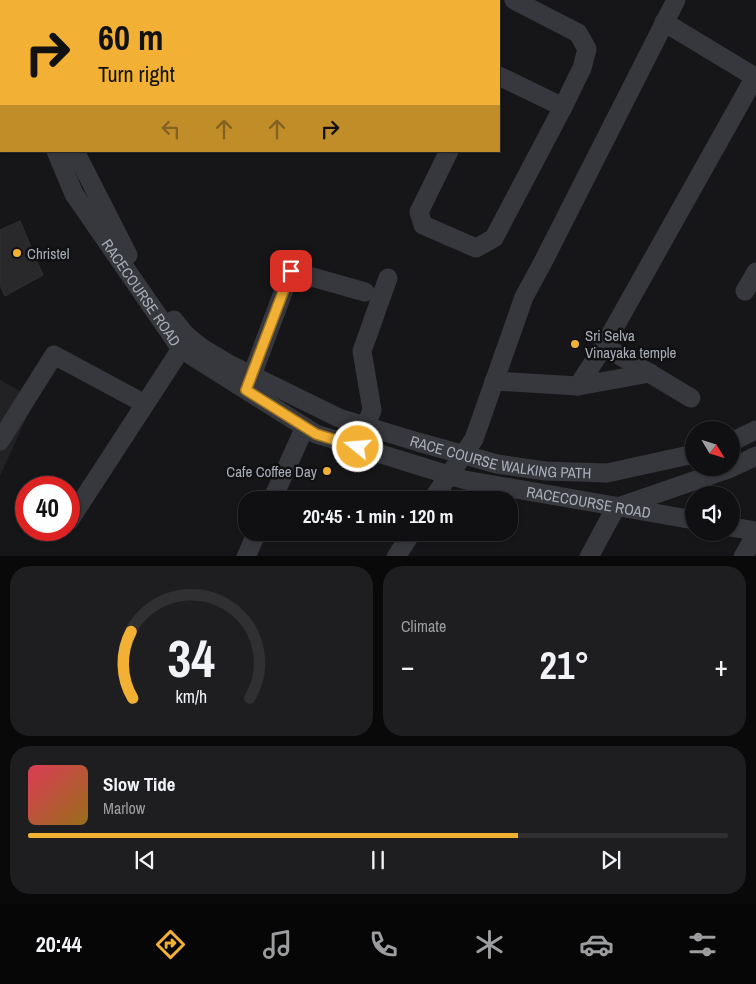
<!DOCTYPE html>
<meta charset="utf-8">
<style>
body{margin:0;font-family:"Archivo Narrow",sans-serif;background:#1e1e20;color:#f1f3f6;height:100vh;display:flex;flex-direction:column;font-size:19px;white-space:nowrap}
*{box-sizing:border-box;margin:0}
p{font-size:16px;color:#9c9d9f}
.icon{flex:none;width:28px;height:28px;fill:none;stroke:currentColor;stroke-width:2;stroke-linecap:round;stroke-linejoin:round}
.map{position:relative;height:556px;overflow:hidden}
.sheet{display:flex;flex-direction:column;gap:10px;padding:10px;background:#09090a;flex:1}
.sheet>*{flex:none}
.top-card{position:absolute;left:0px;top:0px;width:500px;height:152px;box-shadow:0 1px 4px #0004,0 0 0 1px #303032;background:#f2b134;color:#111;overflow:hidden}
.needle{width:32px;rotate:128deg}
.buttons{position:absolute;left:685px;top:421px;display:grid;gap:10px}
.buttons a{display:grid;place-items:center;width:55px;height:55px;border-radius:50%;background:#101012;box-shadow:0 1px 4px #0004,0 0 0 1px #303032;font-size:25px}
.speed{position:absolute;left:15px;top:476px;display:flex;gap:10px;font-size:25px;font-weight:700;text-align:center}
.speed>*{display:grid;place-content:center;width:65px;height:65px;border-radius:50%;background:#101012;box-shadow:0 1px 4px #0004,0 0 0 1px #303032;line-height:1}
.speed .limit{border:8px solid #d22;background:#fff;color:#111}
.pin{position:absolute;display:grid;place-items:center;width:42px;height:42px;color:#fff;margin:-21px;border-radius:10px;box-shadow:0 2px 8px #0006}
.me{position:absolute;width:55px;margin:-28px;rotate:287deg;stroke-linejoin:round;filter:drop-shadow(0 0 4px #0008)}
.turn{display:flex;align-items:center;gap:18px;height:105px;padding:0 15px;font-size:22px}
.turn .icon{width:65px;height:65px;stroke-width:2.5}
.turn b{display:block;font-size:35px;line-height:42px}
.lanes{display:flex;align-items:center;height:48px;padding:0 15px;background:#0003;justify-content:center;gap:25px;direction:ltr}
.lanes .off{opacity:.35}
.big{font-size:38px;font-weight:800;line-height:1.1}
.sheet .card{flex:1;display:flex;flex-direction:column;justify-content:center;gap:8px;min-width:0;padding:0 18px;border-radius:20px;background:#1e1e20}
.sheet .dial{align-items:center;gap:0}
.dial svg{height:130px;overflow:visible;fill:none;stroke:#303032;stroke-width:7;stroke-linecap:round;text-anchor:middle}
.dial text{fill:#f1f3f6;stroke:none}
.song{display:flex;align-items:center;gap:15px}
.cover{width:60px;height:60px;border-radius:8px;background:linear-gradient(135deg,hsl(350 70% 55%),hsl(40 70% 35%))}
.played{height:5px;border-radius:2px;background:linear-gradient(90deg,#f2b134 70%,#303032 70%)}
.keys{display:flex;justify-content:space-around;direction:ltr}
.heat{display:flex;justify-content:space-between;align-items:center;font-size:28px;direction:ltr}
.sheet .tiles{flex:1;display:grid;gap:10px;grid-template-columns:1fr 1fr}
.card:last-child{grid-column:span 2}
.trip{position:absolute;left:238px;top:491px;width:280px;height:50px;border-radius:20px;background:#101012;box-shadow:0 1px 4px #0004,0 0 0 1px #303032;font-weight:800;line-height:50px;text-align:center}
.menu{display:flex;height:80px;justify-content:space-around;align-items:center;background:#060607;color:#9c9d9f}
.menu .icon{width:35px;height:35px}
.menu .active{color:#f2b134}
.menu b{font-size:22px;color:#f1f3f6}
.map>svg:first-child{display:block}
</style>
<div class="map">
<svg width="756" height="557" viewBox="0 0 756 557">
<rect width="100%" height="100%" fill="#161618"/>
<polygon fill="#222225" points="0,380 35,399 0,476"/>
<polygon fill="#29292c" stroke="#303034" points="20,221 43,275 5,296 0,285 0,230"/>
<g fill="none" stroke-linecap="round" stroke-linejoin="round">
<g stroke="#37383d" stroke-width="19">
<polyline points="22,0 23,1"/>
<polyline points="347,0 350,1"/>
<polyline points="182,1 182,0"/>
<polyline points="277,1 278,0"/>
<polyline points="410,1 411,0"/>
<polyline points="0,15 1,18"/>
<polyline points="664,22 755,77"/>
<polyline points="0,46 1,47"/>
<polyline points="499,76 563,107"/>
<path id="s1" d="M56 151 74 194 181 349 316 434 465 480 694 520"/>
<polyline points="75,151 128,255"/>
<polyline points="449,151 419,212 423,225 476,248 494,238 563,107 582,68 587,49 578,33 514,0"/>
<polyline points="745,291 756,272"/>
<path id="s2" d="M174 320 185 334 202 348 227 363 339 418 418 442 497 464 545 471 607 473 694 454"/>
<polyline points="604,346 691,398"/>
<polyline points="494,381 578,386 650,373"/>
<polyline points="248,386 291,271 365,292"/>
<polyline points="578,386 604,346 756,75"/>
<polyline points="362,436 372,410 362,351 388,278"/>
<polyline points="0,441 54,355 145,404"/>
<polyline points="731,442 756,430"/>
<polyline points="272,500 305,427"/>
<polyline points="432,500 474,439 524,297 543,262 676,0"/>
<polyline points="621,506 731,468 756,456"/>
<polyline points="69,521 181,349"/>
<polyline points="731,527 756,531"/>
<polyline points="246,557 257,532"/>
<polyline points="396,557 412,532"/>
<polyline points="589,557 616,507"/>
<polyline points="743,557 756,534"/>
</g>
</g>
<g fill="none" stroke-linecap="round" stroke-linejoin="round">
<g stroke="#9d7322" stroke-width="12">
<polyline id="route" points="291,271 246,390 316,434 358,447"/>
</g>
<use href="#route" stroke="#f2b134" stroke-width="9"/>
</g>
<g fill="#f2b134" stroke="#111113" stroke-width="2">
<circle cx="17" cy="253" r="5"/>
<circle cx="575" cy="344" r="5"/>
<circle cx="327" cy="471" r="5"/>
</g>
<g text-anchor="middle" dominant-baseline="central" stroke-width="5" stroke-linejoin="round" paint-order="stroke">
<g font-size="15" fill="#a8adb8" stroke="#111113" text-anchor="start">
<text x="27" y="253">Christel</text>
<text x="585" y="335">Sri Selva<tspan x="585" dy="17">Vinayaka temple</tspan></text>
<text x="317" y="471" text-anchor="end">Cafe Coffee Day</text>
</g>
<g font-size="15" fill="#a8adb8" stroke="#111113">
<text stroke="none"><textPath href="#s1" startOffset="166">RACECOURSE ROAD</textPath></text>
<text stroke="none"><textPath href="#s2" startOffset="361">RACE COURSE WALKING PATH</textPath></text>
<text stroke="none"><textPath href="#s1" startOffset="676">RACECOURSE ROAD</textPath></text>
</g>
</g>
</svg>
<div class="buttons">
<a><svg class="needle" viewBox="-14 -14 28 28"><path d="M0-13l5 13h-10z" fill="#e53935"/><path d="M0 13l5-13h-10z" fill="#9c9d9f"/></svg></a>
<a><svg class="icon" aria-label="sound" viewBox="0 0 24 24"><path d="M4 9h4l5-4v14l-5-4H4zM17 9q2 3 0 6"/></svg></a>
</div>
<div class="speed"><div class="limit">40</div></div>
<div class="pin" style="left:291px;top:271px;background:#d93025"><svg class="icon" aria-label="arrive" viewBox="0 0 24 24"><path d="M6 21V4h12l-3 4 3 4H6"/></svg></div>
<svg class="me" style="left:358px;top:447px" viewBox="-20 -20 40 40"><circle r="17" fill="#f2b134" stroke="#fff" stroke-width="3"/><path d="M0-11L8 9 0 5-8 9z" fill="#fff"/></svg>
<div class="trip">20:45 · 1 min · 120 m</div>
<div class="top-card">
<div class="turn"><svg class="icon" aria-label="right" viewBox="0 0 24 24"><path d="M7 20v-9h11M14 6l5 5-5 5"/></svg><div><b>60 m</b>Turn right</div></div>
<div class="lanes"><svg class="icon off" aria-label="left" viewBox="0 0 24 24"><path d="M17 20v-9H6M10 6l-5 5 5 5"/></svg><svg class="icon off" aria-label="ahead" viewBox="0 0 24 24"><path d="M12 20V5M6 11l6-6 6 6"/></svg><svg class="icon off" aria-label="ahead" viewBox="0 0 24 24"><path d="M12 20V5M6 11l6-6 6 6"/></svg><svg class="icon" aria-label="right" viewBox="0 0 24 24"><path d="M7 20v-9h11M14 6l5 5-5 5"/></svg></div>
</div>
</div>
<section class="sheet">
<div class="tiles">
<div class="card dial"><svg viewBox="0 0 100 80">
<path d="M14 69A42 42 0 1 1 86 69"/>
<path d="M14 69A42 42 0 0 1 13 28" stroke="#f2b134"/>
<text x="50" y="56" font-size="32" font-weight="700">34</text>
<text x="50" y="72" font-size="11">km/h</text>
</svg></div>
<div class="card"><p>Climate</p>
<div class="heat"><a>−</a><b class="big">21°</b><a>+</a></div>
</div>
<div class="card">
<div class="song"><i class="cover"></i><div><b>Slow Tide</b><p>Marlow</p></div></div>
<div class="played"></div>
<div class="keys"><svg class="icon" aria-label="previous" viewBox="0 0 24 24"><path d="M18 5L8 12l10 7zM5 5v14"/></svg><svg class="icon" aria-label="pause" viewBox="0 0 24 24"><path d="M8 5v14M16 5v14"/></svg><svg class="icon" aria-label="next" viewBox="0 0 24 24"><path d="M6 5l10 7-10 7zM19 5v14"/></svg></div>
</div>
</div>
</section>
<nav class="menu">
<b>20:44</b>
<svg class="icon active" aria-label="directions" viewBox="0 0 24 24"><path d="M12 3l9 9-9 9-9-9zM9 14v-3h6M13 9l2 2-2 2"/></svg>
<svg class="icon" aria-label="music" viewBox="0 0 24 24"><path d="M9 18V5l10-2v13"/><circle cx="6" cy="18" r="3"/><circle cx="16" cy="16" r="3"/></svg>
<svg class="icon" aria-label="phone" viewBox="0 0 24 24"><path d="M5 4h4l2 5-3 2q2 4 5 5l2-3 5 2v4C11 20 4 13 5 4z"/></svg>
<svg class="icon" aria-label="climate" viewBox="0 0 24 24"><path d="M12 3v18M4 7l16 10M4 17L20 7"/></svg>
<svg class="icon" aria-label="car" viewBox="0 0 24 24"><path d="M5 17H2v-5l4-1 3-4h7l3 4 3 1v5h-3M9 17h6M6 11h13"/><circle cx="7" cy="17" r="2"/><circle cx="17" cy="17" r="2"/></svg>
<svg class="icon" aria-label="filters" viewBox="0 0 24 24"><path d="M4 7h16M4 17h16"/><circle cx="9" cy="7" r="2"/><circle cx="15" cy="17" r="2"/></svg>
</nav>
